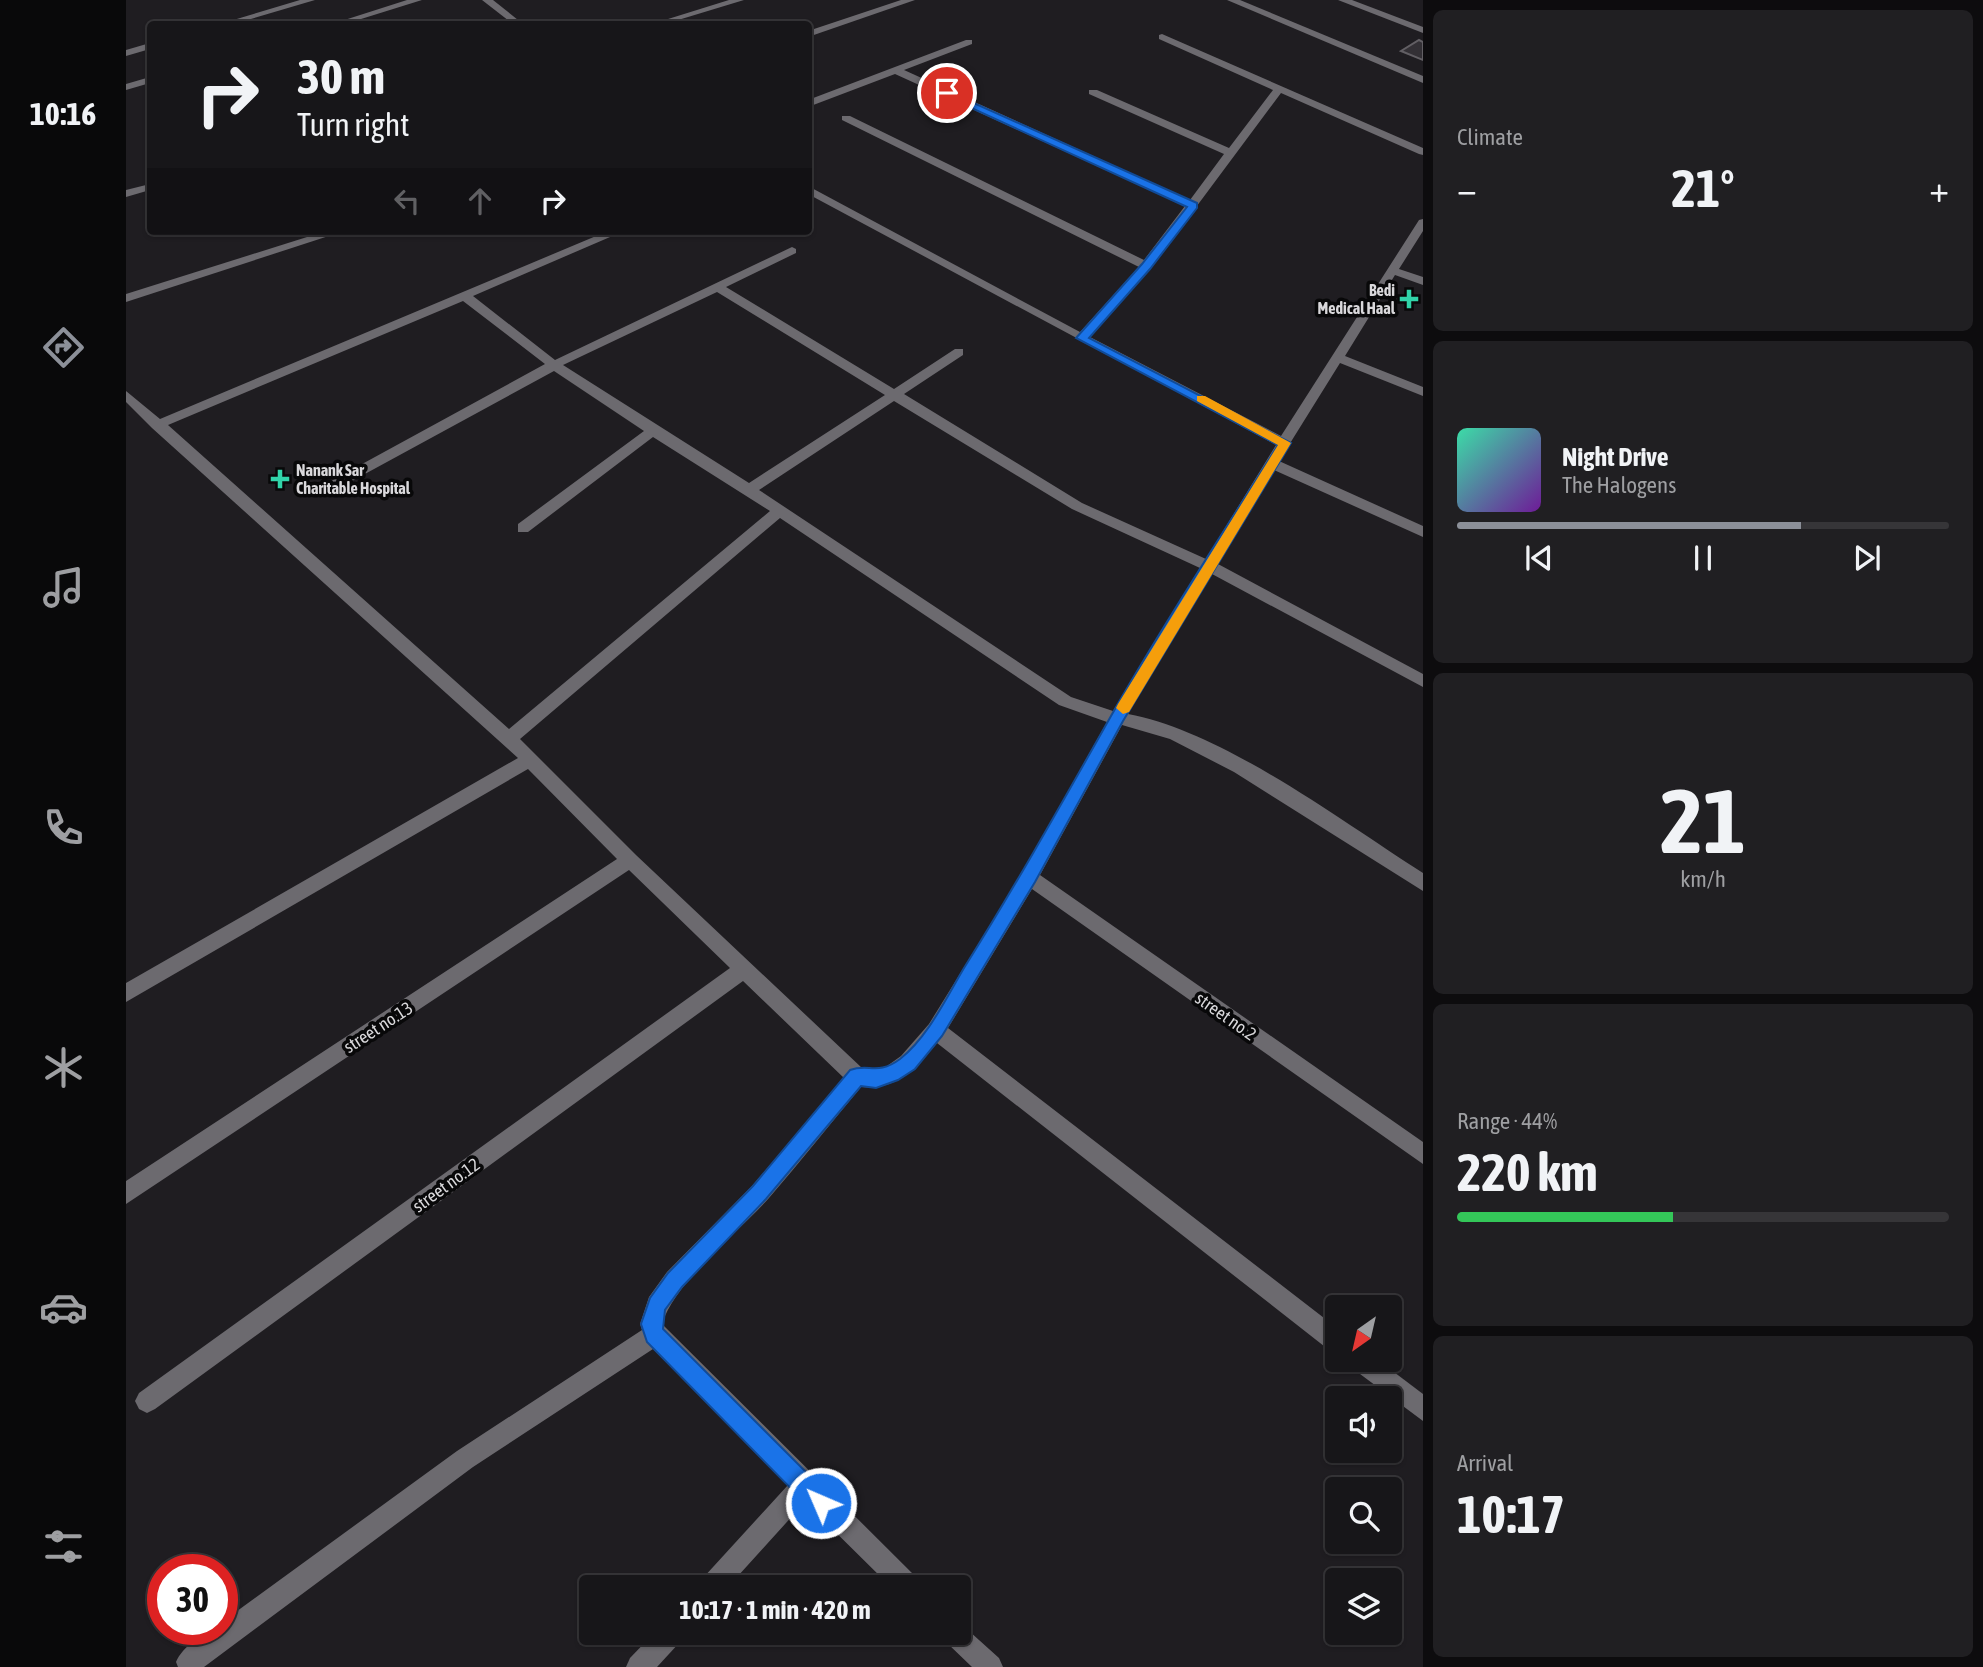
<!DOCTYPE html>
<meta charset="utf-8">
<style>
body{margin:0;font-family:"Asap Condensed",sans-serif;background:#201f22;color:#f1f3f6;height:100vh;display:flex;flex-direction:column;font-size:26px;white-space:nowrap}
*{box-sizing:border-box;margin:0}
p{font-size:23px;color:#9e9fa2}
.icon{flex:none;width:38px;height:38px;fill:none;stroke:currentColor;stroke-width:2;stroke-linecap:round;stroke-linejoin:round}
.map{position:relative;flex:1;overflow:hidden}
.side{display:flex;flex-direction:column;gap:10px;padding:10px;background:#0d0c0e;width:560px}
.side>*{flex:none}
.hud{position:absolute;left:21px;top:21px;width:665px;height:214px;border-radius:7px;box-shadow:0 2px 5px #0004,0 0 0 2px #363538;background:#171619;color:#f1f3f6;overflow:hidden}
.needle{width:46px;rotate:214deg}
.fabs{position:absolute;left:1199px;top:1295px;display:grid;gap:14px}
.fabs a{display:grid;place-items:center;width:77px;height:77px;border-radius:7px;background:#171619;box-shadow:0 2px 5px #0004,0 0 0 2px #363538;font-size:35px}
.speed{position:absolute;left:21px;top:1554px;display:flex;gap:14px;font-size:35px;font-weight:700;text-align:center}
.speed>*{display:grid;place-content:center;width:91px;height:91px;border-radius:50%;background:#171619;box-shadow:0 2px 5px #0004,0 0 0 2px #363538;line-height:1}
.speed .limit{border:10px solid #d22;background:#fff;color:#111}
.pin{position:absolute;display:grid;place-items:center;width:60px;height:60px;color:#fff;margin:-30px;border:4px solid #fff;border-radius:50%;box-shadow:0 2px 7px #0007}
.me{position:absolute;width:77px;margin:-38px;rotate:315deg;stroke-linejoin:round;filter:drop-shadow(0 0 5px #0008)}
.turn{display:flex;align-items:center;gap:24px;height:147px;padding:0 35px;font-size:32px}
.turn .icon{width:91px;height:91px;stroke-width:2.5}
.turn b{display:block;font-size:49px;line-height:60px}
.lanes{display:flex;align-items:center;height:66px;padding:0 35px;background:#0003;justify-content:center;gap:35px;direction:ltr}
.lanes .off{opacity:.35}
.big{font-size:52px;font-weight:700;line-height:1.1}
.side .card{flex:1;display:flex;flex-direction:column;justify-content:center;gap:10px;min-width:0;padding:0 24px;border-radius:10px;background:#201f22}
.side .dial{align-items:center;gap:0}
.dial b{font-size:91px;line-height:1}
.song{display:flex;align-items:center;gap:21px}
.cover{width:84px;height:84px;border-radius:10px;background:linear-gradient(135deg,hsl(160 70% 55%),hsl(280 70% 35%))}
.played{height:7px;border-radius:4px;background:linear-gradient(90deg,#8c9099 70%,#363538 70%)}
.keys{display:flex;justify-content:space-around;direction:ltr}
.heat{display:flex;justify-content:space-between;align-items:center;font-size:38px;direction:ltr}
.charge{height:10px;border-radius:5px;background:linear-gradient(90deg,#34c759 44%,#363538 0)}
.trip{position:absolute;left:453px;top:1575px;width:392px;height:70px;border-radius:7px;background:#171619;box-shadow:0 2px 5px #0004,0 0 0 2px #363538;font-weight:700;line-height:70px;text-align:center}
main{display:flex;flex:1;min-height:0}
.menu{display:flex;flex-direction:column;width:126px;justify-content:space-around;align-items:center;background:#09090a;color:#9e9fa2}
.menu .icon{width:49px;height:49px}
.menu .on{color:#8c9099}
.menu b{font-size:32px;color:#f1f3f6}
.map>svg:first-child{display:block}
</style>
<main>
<nav class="menu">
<b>10:16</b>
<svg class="icon on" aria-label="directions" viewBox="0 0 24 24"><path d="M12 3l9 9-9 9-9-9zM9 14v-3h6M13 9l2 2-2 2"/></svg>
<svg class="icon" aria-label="music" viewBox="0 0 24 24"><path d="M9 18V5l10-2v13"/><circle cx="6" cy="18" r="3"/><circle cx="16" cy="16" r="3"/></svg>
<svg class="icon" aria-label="phone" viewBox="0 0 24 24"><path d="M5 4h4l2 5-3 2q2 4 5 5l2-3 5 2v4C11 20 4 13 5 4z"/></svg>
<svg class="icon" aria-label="climate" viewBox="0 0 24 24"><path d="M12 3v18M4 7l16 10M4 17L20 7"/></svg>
<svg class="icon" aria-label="car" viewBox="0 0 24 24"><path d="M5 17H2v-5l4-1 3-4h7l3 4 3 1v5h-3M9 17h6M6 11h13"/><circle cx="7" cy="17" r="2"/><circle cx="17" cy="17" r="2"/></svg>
<svg class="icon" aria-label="filters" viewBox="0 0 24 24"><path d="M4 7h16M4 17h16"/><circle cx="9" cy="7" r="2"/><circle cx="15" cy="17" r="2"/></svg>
</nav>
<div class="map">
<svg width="1297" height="1667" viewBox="0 0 1297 1667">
<rect width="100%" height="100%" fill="#1f1d21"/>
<polygon fill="#333035" stroke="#625f64" stroke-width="2" points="1293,40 1297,42 1297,60 1275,51"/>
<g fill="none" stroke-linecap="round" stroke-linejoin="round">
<g fill="#6c6a6f" fill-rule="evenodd">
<polygon points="174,0 189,0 108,24 94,24"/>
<polygon points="281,0 296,0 219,24 206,24"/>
<polygon points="356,0 367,0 397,24 387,24"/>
<polygon points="603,0 618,0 539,24 526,24"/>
<polygon points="775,0 789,0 682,37 682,31"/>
<polygon points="1101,0 1114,0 1297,76 1297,83"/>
<polygon points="1212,0 1226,0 1297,27 1297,33"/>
<path d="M1036 34 1297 148V155L1293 154 1155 93 1024 269 964 337 1155 436 1293 220 1297 219V231L1273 269 1297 277V285L1269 275 1219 356 1297 387V396L1214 363 1153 461 1297 526V537L1148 470 1092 564 1297 674V687L1086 574 1002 714C1098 732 1214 820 1297 873V891L1108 772 1044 739 996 725 914 875 1297 1142V1164L906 889 822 1028 1211 1328V1353L1203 1350 811 1043C790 1068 771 1091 735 1087 704 1124 674 1162 643 1198 612 1233 550 1280 536 1324L791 1578 794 1587H765L679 1502 602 1587H574L577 1578 662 1485 527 1349 347 1467 78 1667H52L50 1662C56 1647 80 1629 96 1629V1622L331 1451 516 1330 514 1324 523 1297 541 1272 627 1185 718 1078 617 981 29 1409 21 1413 13 1409 9 1401 13 1393 604 968 503 870 0 1204V1181L491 859 402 769 0 1002V983L392 758 26 428 0 402V391L34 419 482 231H498L347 296 429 360 666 247 670 249V253L600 287 768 389 829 349H837V355L778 394 956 503 1080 559 1150 445 682 194V186L954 332 1013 267 716 120V116H724L1018 260 1059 206 769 74 682 107V100L840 40H846V44L778 70 1064 200 1098 154 963 94V90H971L1103 148 1147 90 1033 39V35ZM591 292 759 395 623 483 437 365ZM337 301 419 364 205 481V487H215L428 371 518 431 392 524V532H402L527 437 644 511 383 729 42 425ZM768 401 946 509 1074 568 987 711 945 697 633 490ZM654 518 933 705 981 722 897 872 803 1024 775 1056 761 1066 750 1069 736 1068 510 855 394 739Z"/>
<polygon points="24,43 24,49 0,56 0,50"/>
<polygon points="24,77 24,83 0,90 0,84"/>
<polygon points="24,184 24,190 0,197 0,190"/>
<polygon points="200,231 218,231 0,302 0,294"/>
<polygon points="1223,1360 1252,1360 1297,1394 1297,1421 1226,1368"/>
<polygon points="833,1622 873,1658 877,1667 846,1667 820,1642 816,1633 833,1633"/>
<polygon points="528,1633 558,1633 554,1642 531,1667 500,1667 504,1658"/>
</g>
</g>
<path fill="#1a73e8" stroke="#114b97" stroke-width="2" d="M821 91 1071 203V208L1024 269 963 338 1165 443 997 721 909 882 816 1036 789 1069 772 1080 750 1088 735 1086 640 1199 556 1287 539 1310 537 1329 703 1495 706 1503 703 1511 695 1514 687 1511 521 1342 515 1324 524 1298 542 1273 627 1186 724 1070C743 1063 751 1076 774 1059 802 1037 820 998 838 968 890 885 937 801 985 716 1037 624 1096 535 1152 445L950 338 1016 264 1061 207 817 95Z"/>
<polygon fill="#f59e0b" points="1071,396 1079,396 1165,443 1003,712 997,714 990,708 992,704 1152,445 1071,401"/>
<g fill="#31d4a9" stroke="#080809" stroke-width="2.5">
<path d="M1279.5 288.5h7v7h7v7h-7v7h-7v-7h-7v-7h7z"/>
<path d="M150.5 468.5h7v7h7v7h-7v7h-7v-7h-7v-7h7z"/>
</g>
<g text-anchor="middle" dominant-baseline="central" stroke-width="7" stroke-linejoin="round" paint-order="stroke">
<g font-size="16" font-weight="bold" fill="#d9d8db" stroke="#080809" text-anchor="end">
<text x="1269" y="290">Bedi<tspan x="1269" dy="18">Medical Haal</tspan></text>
<text x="170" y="470" text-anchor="start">Nanank Sar<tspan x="170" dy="18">Charitable Hospital</tspan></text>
</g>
<g font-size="18" fill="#d9d8db" stroke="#080809">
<text transform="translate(1100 1016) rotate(35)">street no.2</text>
<text transform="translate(252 1027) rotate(-33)">street no.13</text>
<text transform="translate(320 1185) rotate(-36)">street no.12</text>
</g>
</g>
</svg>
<div class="fabs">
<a><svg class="needle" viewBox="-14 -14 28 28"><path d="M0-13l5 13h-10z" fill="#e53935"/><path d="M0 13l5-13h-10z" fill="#9e9fa2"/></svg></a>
<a><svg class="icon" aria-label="sound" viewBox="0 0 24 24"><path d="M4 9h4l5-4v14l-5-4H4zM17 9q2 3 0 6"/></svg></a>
<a><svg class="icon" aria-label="search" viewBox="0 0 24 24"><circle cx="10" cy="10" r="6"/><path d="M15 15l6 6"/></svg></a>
<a><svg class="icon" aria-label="layers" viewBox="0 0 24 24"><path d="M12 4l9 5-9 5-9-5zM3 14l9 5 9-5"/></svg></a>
</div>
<div class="speed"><div class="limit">30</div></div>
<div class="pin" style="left:821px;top:93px;background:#d93025"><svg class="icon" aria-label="arrive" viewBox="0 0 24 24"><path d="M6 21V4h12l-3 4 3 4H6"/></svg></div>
<svg class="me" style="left:695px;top:1503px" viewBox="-20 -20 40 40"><circle r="17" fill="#1a73e8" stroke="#fff" stroke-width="3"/><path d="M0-11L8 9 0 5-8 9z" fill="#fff"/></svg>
<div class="trip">10:17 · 1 min · 420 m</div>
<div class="hud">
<div class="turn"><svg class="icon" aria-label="right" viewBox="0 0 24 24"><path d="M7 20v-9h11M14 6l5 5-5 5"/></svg><div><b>30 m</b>Turn right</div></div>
<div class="lanes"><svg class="icon off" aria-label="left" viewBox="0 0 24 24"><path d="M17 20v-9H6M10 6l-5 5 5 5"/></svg><svg class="icon off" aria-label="ahead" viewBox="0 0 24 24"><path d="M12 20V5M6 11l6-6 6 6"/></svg><svg class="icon" aria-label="right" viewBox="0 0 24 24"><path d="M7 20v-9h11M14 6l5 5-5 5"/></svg></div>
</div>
</div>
<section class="side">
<div class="card"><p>Climate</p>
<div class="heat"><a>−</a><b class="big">21°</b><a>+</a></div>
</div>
<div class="card">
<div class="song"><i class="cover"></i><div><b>Night Drive</b><p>The Halogens</p></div></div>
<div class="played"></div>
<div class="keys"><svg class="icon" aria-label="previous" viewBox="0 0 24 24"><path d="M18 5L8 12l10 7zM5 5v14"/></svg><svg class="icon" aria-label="pause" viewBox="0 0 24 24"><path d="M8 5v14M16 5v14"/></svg><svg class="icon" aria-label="next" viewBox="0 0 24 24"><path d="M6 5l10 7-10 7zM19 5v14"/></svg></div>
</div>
<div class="card dial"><b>21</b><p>km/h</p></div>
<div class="card"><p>Range · 44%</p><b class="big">220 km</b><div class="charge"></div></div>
<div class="card"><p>Arrival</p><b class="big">10:17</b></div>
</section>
</main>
